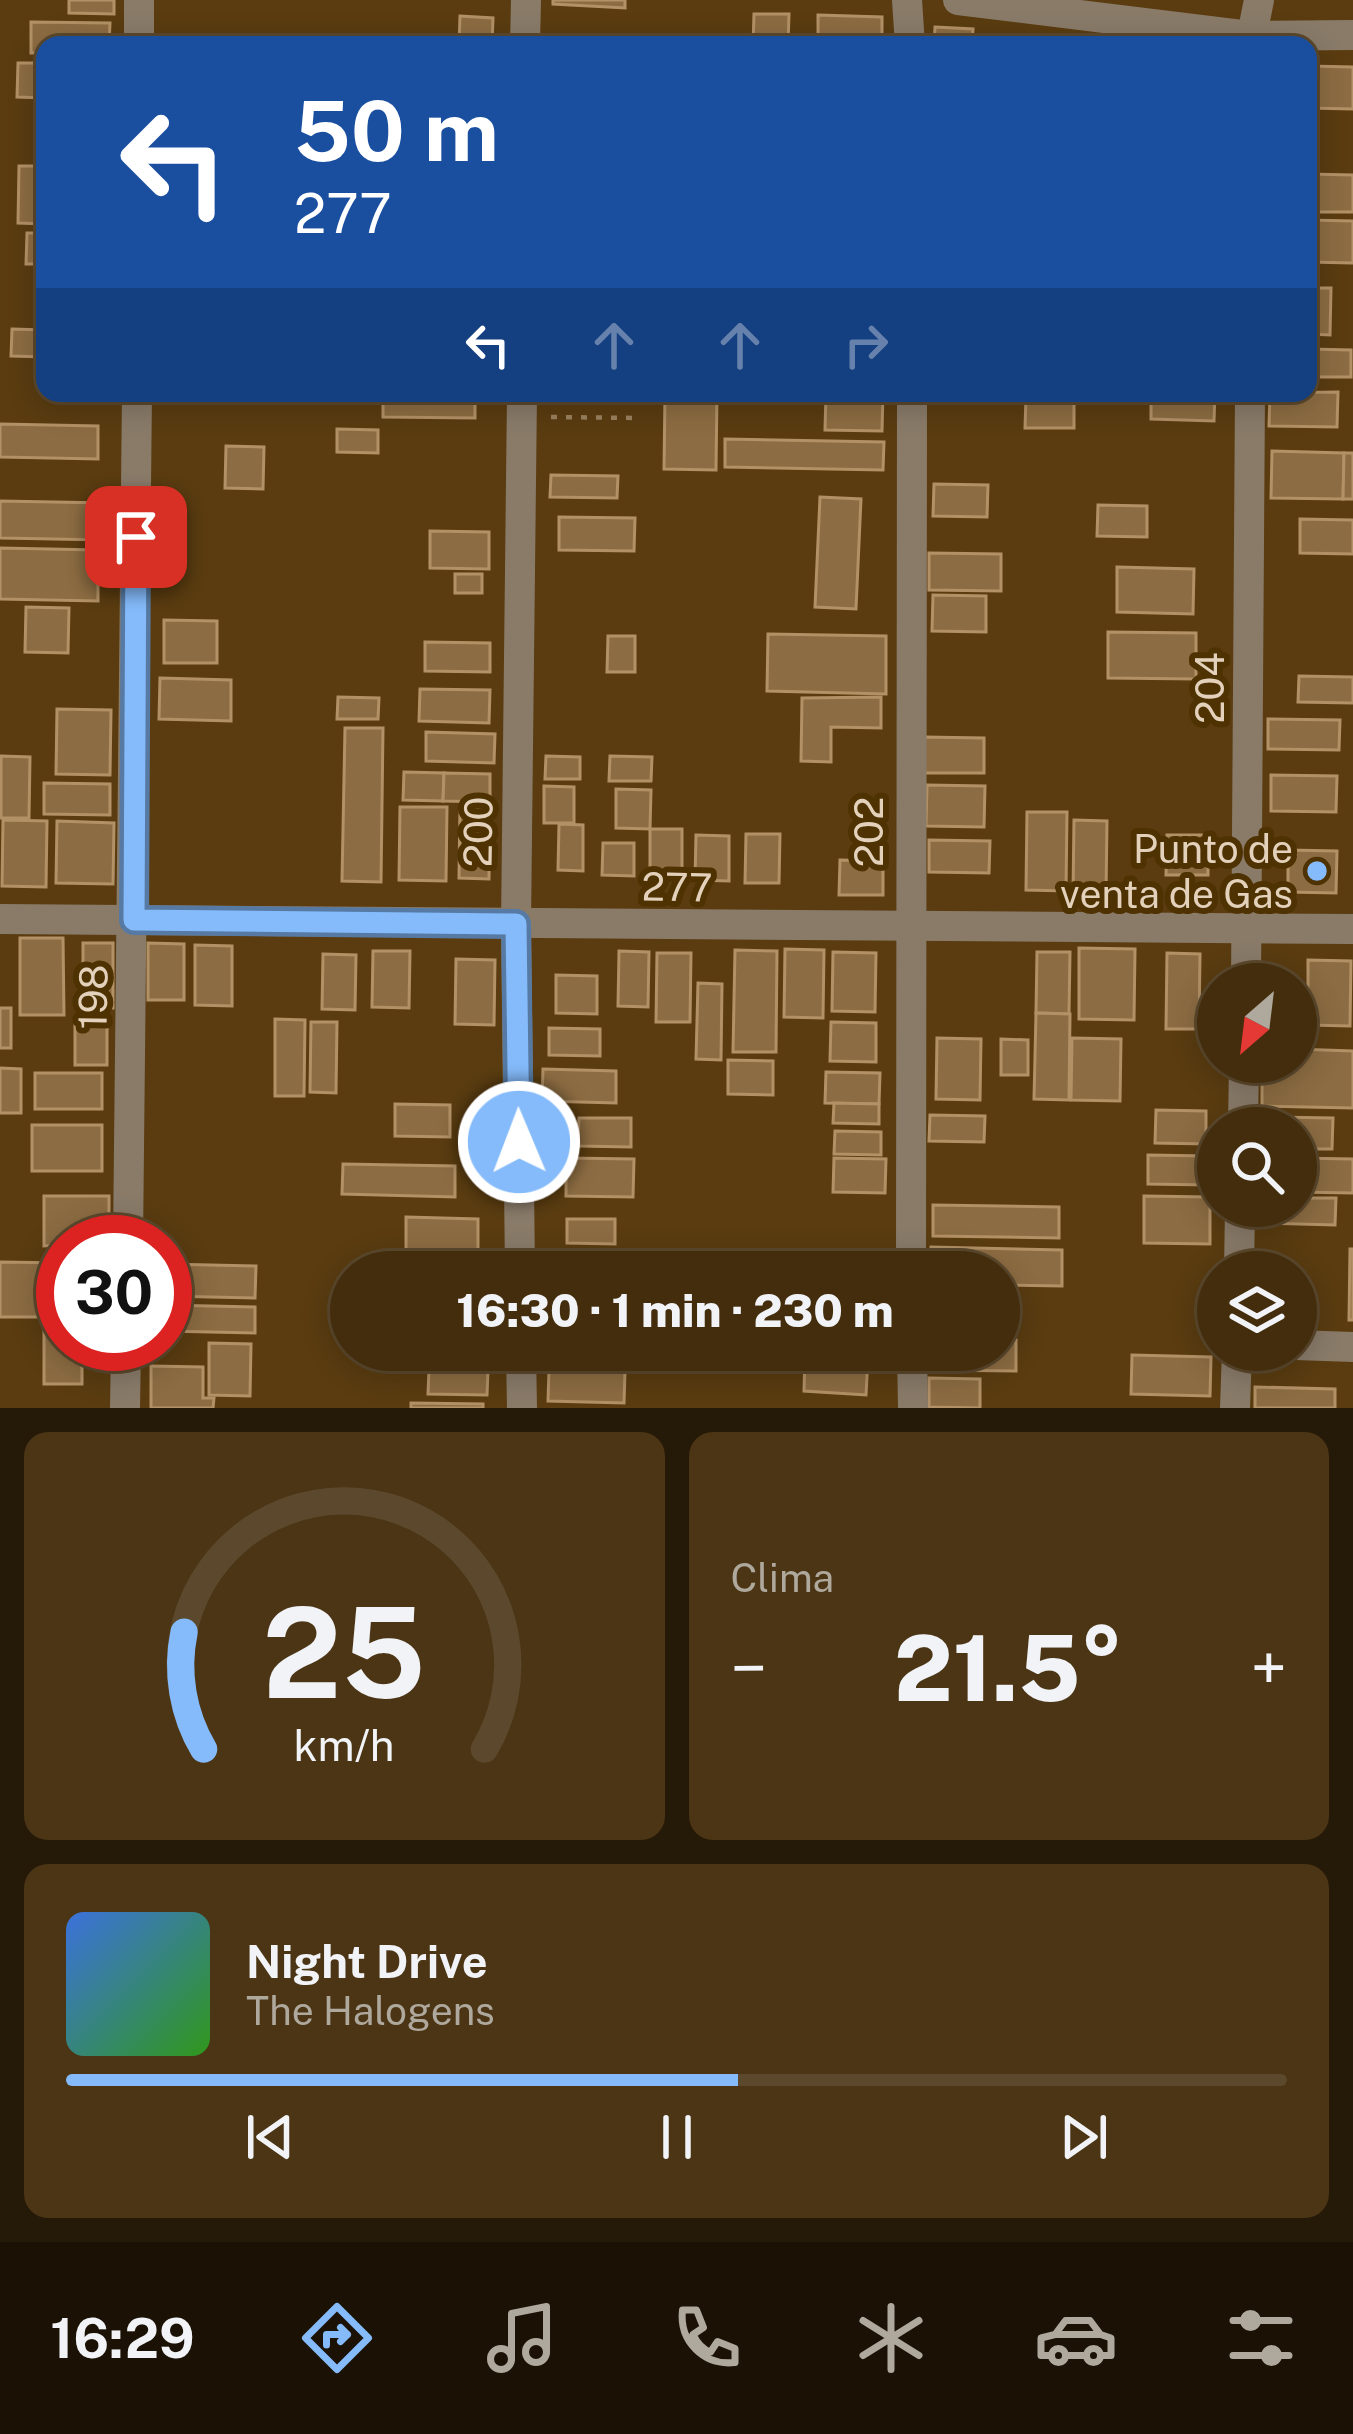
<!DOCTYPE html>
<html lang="es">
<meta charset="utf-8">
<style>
body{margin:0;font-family:"Public Sans",sans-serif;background:#4b3515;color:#f1f3f6;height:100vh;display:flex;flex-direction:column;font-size:45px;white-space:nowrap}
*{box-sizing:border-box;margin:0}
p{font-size:39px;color:#afa89d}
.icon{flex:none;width:66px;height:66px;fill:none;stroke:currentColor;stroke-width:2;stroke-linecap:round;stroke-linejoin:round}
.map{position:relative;height:1408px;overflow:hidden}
.sheet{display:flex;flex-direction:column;gap:24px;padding:24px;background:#251907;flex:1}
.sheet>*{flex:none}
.guide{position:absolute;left:36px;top:36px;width:1281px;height:366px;border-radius:24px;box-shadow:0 6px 30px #0003,0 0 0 3px #5c492d;background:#1a4fa0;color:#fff;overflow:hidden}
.needle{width:78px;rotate:208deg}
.buttons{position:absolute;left:1197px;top:963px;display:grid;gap:24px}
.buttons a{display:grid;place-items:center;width:120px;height:120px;border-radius:50%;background:#442d0c;box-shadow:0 6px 30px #0003,0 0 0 3px #5c492d;font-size:60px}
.speed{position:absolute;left:36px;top:1215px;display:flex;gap:24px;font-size:60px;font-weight:700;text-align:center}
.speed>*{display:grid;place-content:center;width:156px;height:156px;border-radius:50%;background:#442d0c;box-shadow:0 6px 30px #0003,0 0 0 3px #5c492d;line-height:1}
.speed .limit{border:18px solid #d22;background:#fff;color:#111}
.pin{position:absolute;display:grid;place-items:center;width:102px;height:102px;color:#fff;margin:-51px;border-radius:24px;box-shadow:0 6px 18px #0006}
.me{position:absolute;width:132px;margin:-66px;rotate:359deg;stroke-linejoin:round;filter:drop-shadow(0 0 9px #0008)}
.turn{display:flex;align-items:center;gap:42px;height:252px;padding:0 60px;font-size:54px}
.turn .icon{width:156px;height:156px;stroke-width:2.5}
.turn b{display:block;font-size:84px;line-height:102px}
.lanes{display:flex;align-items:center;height:114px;padding:0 60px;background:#0003;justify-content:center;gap:60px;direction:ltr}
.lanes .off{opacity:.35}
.big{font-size:90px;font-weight:800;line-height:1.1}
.sheet .card{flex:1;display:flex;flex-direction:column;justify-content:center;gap:18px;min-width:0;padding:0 42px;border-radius:24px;background:#4b3515}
.sheet .dial{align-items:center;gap:0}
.dial svg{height:312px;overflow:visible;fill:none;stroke:#5c492d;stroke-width:7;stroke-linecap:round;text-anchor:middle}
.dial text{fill:#f1f3f6;stroke:none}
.song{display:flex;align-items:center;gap:36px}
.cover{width:144px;height:144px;border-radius:18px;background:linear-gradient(135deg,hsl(220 70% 55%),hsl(110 70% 35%))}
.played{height:12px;border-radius:6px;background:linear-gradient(90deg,#85bbfb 55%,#5c492d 55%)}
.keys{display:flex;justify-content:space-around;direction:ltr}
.heat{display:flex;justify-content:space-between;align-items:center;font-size:66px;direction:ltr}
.sheet .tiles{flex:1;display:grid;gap:24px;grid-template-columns:1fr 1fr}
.card:last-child{grid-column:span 2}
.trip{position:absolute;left:330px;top:1251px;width:690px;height:120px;border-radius:60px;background:#442d0c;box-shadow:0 6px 30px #0003,0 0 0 3px #5c492d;font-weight:800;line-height:120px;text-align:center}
.dock{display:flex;height:192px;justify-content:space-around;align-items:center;background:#1b1205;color:#afa89d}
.dock .icon{width:84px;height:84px}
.dock .current{color:#85bbfb}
.dock b{font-size:54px;color:#f1f3f6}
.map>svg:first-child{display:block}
</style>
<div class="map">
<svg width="1353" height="1408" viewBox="0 0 1353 1408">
<rect width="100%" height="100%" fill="#5a3c10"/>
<g fill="#8c6c42" stroke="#b39166" stroke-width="3">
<polygon points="69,0 114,0 114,14 69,13"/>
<polygon points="553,0 625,0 625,8 553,4"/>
<polygon points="754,14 789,14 788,45 753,45"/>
<polygon points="818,15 882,17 882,45 818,45"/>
<polygon points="460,16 493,18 492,45 459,45"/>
<polygon points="31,22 110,23 109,45 45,45 45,53 31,53"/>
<polygon points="935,27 973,29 972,45 934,45"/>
<polygon points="18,63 45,63 45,98 17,97"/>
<polygon points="1308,66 1353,67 1353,109 1308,108"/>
<polygon points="19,166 45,166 45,224 18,223"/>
<polygon points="1308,174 1353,175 1353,212 1308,212"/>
<polygon points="1308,220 1353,221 1353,263 1308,262"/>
<polygon points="27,233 45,233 45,264 26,264"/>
<polygon points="1308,288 1331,288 1330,335 1308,334"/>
<polygon points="12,329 45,330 45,357 11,356"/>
<polygon points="1308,349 1351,350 1351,377 1308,377"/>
<polygon points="1338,392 1337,427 1269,426 1270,393"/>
<polygon points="383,393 475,393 475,418 383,417"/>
<polygon points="665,393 717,393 716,470 664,469"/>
<polygon points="826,393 883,393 882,431 825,430"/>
<polygon points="1151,393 1215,393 1214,421 1151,419"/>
<polygon points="1026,397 1074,398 1074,428 1025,428"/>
<polygon points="0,424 98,426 98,459 0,457"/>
<polygon points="337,429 378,430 378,453 337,452"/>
<polygon points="725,439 884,442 883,470 725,467"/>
<polygon points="226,446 264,447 263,489 225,488"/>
<polygon points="1272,451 1344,453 1343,499 1271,498"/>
<polygon points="1344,453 1353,453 1353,499 1343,499"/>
<polygon points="551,475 618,476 617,498 550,497"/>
<polygon points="934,484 988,485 987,517 933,516"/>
<polygon points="820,497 861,499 856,609 815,607"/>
<polygon points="0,501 107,503 106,540 0,538"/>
<polygon points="1098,505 1147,506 1147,537 1097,536"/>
<polygon points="559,517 635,518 634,551 559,550"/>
<polygon points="1300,519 1353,520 1353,554 1300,553"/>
<polygon points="430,531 489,532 489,569 430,568"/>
<polygon points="0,548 98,550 98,601 0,599"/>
<polygon points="929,553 1001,554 1001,591 929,590"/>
<polygon points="1117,567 1194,569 1193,614 1117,612"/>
<rect x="455" y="574" width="27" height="19"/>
<polygon points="933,595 986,596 986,632 932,631"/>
<polygon points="26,607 69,608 68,653 25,652"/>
<polygon points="164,620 217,621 217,663 164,663"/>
<polygon points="1108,632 1196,633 1196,679 1108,678"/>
<polygon points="768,634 886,636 886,694 767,691"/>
<polygon points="608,636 635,636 635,672 607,672"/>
<polygon points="425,642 490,643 490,672 425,671"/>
<polygon points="1299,676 1353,677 1353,703 1298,702"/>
<polygon points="160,678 231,680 231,721 159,719"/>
<polygon points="420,689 490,690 489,723 419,721"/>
<polygon points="338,697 379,698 378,719 337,719"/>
<polygon points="881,697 881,728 831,727 831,762 801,761 802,698"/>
<polygon points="57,709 111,710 110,775 56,774"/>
<polygon points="1268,719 1340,720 1339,750 1268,749"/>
<polygon points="345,728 383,728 381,882 342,881"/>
<polygon points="426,732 495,734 494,763 426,761"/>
<polygon points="924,737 984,738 984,773 923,773"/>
<polygon points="1,756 30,757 29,818 1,818"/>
<polygon points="546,756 580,757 580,779 545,779"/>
<polygon points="610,756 652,757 651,781 609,781"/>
<polygon points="404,772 444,773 443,801 403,800"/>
<polygon points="444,773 490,774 490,802 443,801"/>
<polygon points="1271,775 1337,776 1336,812 1271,811"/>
<polygon points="44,783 110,784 110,815 44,814"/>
<polygon points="927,785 985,786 984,827 926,826"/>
<polygon points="544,786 574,787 574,823 544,823"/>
<polygon points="616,789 651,790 650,829 616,828"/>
<polygon points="400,807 447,807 446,881 399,880"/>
<polygon points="460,808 490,809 489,879 459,878"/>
<polygon points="1027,812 1067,812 1066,891 1026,890"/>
<polygon points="3,820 47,821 46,887 2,886"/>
<polygon points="1074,820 1107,821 1106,893 1073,893"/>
<polygon points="57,821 114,823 113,884 56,883"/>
<polygon points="559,824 583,825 583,871 558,870"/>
<rect x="650" y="829" width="32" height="48"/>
<polygon points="746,834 780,834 779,883 745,883"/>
<polygon points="696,835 729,836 729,881 695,880"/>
<polygon points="1167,835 1208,835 1208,875 1166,875"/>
<polygon points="929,840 990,841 989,873 929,872"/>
<polygon points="603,843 634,843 634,876 602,875"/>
<polygon points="1288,850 1337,851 1336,893 1288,892"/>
<polygon points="840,860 883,861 883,895 839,895"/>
<polygon points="20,938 63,938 64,1015 20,1015"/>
<rect x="83" y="943" width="30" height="65"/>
<polygon points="148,943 184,944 184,1000 148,1000"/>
<polygon points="195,945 232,946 232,1006 195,1005"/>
<polygon points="1079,948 1135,949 1134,1020 1079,1019"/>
<polygon points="785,949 824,950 823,1018 784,1017"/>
<polygon points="735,950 777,951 776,1052 733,1052"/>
<polygon points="373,951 410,951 409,1008 372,1007"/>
<polygon points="619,951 649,952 648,1007 618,1006"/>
<polygon points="833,952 876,953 875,1012 832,1011"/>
<polygon points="1037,952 1070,952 1069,1014 1036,1013"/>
<polygon points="657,953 691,953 690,1022 656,1022"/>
<polygon points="1167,953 1200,954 1199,1029 1166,1029"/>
<polygon points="323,954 356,955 355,1010 322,1009"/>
<polygon points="456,959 495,960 494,1025 455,1024"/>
<polygon points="1308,960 1351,961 1350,1026 1308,1025"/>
<polygon points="556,975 597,976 597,1014 556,1013"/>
<polygon points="698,983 722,984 721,1060 696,1059"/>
<rect x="0" y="1008" width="11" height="40"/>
<polygon points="1036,1013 1070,1014 1069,1100 1034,1099"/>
<polygon points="275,1019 305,1020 304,1096 275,1096"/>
<polygon points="311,1022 337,1022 336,1093 310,1092"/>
<polygon points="831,1022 876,1023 876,1062 830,1061"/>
<polygon points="75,1024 107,1025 107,1065 75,1065"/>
<polygon points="549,1028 600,1029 600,1056 549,1055"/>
<polygon points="937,1038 981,1039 980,1100 936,1099"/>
<polygon points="1072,1038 1121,1039 1120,1101 1071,1100"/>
<polygon points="1001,1039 1028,1040 1028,1075 1001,1075"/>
<polygon points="1296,1049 1353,1051 1353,1108 1262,1106 1262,1062 1296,1062"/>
<polygon points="728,1060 773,1061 773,1095 728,1094"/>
<polygon points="0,1068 21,1069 21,1113 0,1113"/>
<polygon points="543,1069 616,1071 616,1103 542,1101"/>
<polygon points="826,1072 880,1073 879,1104 825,1103"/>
<rect x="35" y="1073" width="67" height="36"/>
<polygon points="834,1103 879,1104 879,1124 833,1123"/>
<polygon points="395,1104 450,1105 450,1137 395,1136"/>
<polygon points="1156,1110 1206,1111 1206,1144 1155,1143"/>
<polygon points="930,1115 985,1116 984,1142 929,1141"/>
<polygon points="1273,1117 1333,1118 1332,1149 1296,1149 1296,1128 1273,1128"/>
<polygon points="579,1118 631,1118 631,1147 578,1146"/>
<rect x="32" y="1125" width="70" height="46"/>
<polygon points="835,1131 881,1132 881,1155 834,1154"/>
<polygon points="1148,1155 1208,1156 1208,1185 1148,1184"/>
<polygon points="566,1158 634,1159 633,1197 566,1196"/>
<polygon points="834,1158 886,1159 885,1193 833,1192"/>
<polygon points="1296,1158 1353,1159 1353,1193 1296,1192"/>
<polygon points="343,1164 455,1166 455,1197 342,1194"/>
<polygon points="44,1196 109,1196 109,1242 44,1246"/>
<polygon points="1144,1196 1210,1197 1210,1244 1144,1243"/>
<polygon points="1296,1198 1336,1198 1335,1225 1259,1223 1259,1206 1296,1206"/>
<polygon points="933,1205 1059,1207 1059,1238 933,1236"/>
<polygon points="406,1217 478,1219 478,1259 406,1257"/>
<polygon points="567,1219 615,1219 615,1244 567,1243"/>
<polygon points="931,1247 1062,1250 1062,1286 999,1285 999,1272 931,1272"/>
<polygon points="1350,1249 1353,1249 1353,1320 1349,1320"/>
<polygon points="0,1262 63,1263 63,1317 0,1317"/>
<polygon points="388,1263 483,1265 483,1272 388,1272"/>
<polygon points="165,1264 256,1266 255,1298 165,1296"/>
<polygon points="557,1265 624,1266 624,1272 557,1272"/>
<polygon points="165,1305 255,1307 255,1333 165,1331"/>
<polygon points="44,1322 63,1322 63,1344 82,1344 82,1384 44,1384"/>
<polygon points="999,1340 1016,1340 1016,1371 925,1370 925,1350 999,1350"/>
<polygon points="209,1343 251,1344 250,1396 209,1395"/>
<polygon points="393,1350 495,1350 495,1359 393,1357"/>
<polygon points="805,1355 868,1358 866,1395 804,1391"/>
<polygon points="1132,1355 1211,1357 1210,1396 1131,1394"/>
<polygon points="151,1366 203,1367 203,1398 214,1398 213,1408 151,1408"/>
<polygon points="429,1369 488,1371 487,1395 428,1394"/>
<polygon points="549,1369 625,1371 624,1403 548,1401"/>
<polygon points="929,1378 980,1379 980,1408 929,1407"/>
<polygon points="1255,1387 1335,1389 1335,1408 1255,1408"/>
<polygon points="411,1403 483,1404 483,1408 411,1408"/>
</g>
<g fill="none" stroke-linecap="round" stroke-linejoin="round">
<polyline stroke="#9a815f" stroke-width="4.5" stroke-dasharray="6 9" stroke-linecap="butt" points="551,417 641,418"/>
<g stroke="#8a7b69" stroke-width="30">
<polyline points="907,0 910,45"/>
<polyline points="958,0 1250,36 1353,35"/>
<polyline points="139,45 139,0"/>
<polyline points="525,45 526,0"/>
<polyline points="1250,45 1259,0"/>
<polyline points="0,919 1353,929"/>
<polyline points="1246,984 1250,393"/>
<polyline points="1243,1128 1244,1062"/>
<polyline points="128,1242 137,393"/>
<polyline points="520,1272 516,924 522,393"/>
<polyline points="911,1272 912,393"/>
<polyline points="1239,1272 1240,1206"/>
<polyline points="1296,1345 1353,1347"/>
<polyline points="521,1350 522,1408"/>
<polyline points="912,1350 913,1408"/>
<polyline points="125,1408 126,1344"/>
<polyline points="1235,1408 1237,1350"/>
</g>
</g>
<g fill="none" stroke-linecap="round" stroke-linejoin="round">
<g stroke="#567aa3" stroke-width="30">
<polyline id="route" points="136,537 134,920 516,924 519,1142"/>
</g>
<use href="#route" stroke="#85bbfb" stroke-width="21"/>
</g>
<circle fill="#85bbfb" stroke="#4f3202" stroke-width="4.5" cx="1317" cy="871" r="12"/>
<g text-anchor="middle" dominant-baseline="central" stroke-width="12" stroke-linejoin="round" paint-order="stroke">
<g font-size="39" fill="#e3d1bb" stroke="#4f3202">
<text transform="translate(1210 688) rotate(-90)">204</text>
<text transform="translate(478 832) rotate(-89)">200</text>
<text transform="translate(869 832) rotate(-90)">202</text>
<text transform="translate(677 887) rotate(1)">277</text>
<text transform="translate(93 997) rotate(-89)">198</text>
</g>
<g font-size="39" fill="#e3d1bb" stroke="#4f3202" text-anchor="end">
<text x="1293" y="849">Punto de<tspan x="1293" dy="45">venta de Gas</tspan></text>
</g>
</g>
</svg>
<div class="buttons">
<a><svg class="needle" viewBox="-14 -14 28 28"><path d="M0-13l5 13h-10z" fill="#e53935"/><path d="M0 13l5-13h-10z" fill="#afa89d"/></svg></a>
<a><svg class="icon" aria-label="search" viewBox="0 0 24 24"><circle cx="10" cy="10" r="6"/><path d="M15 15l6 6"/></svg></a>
<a><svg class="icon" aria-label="layers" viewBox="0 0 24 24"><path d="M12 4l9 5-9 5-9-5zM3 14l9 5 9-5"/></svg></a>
</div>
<div class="speed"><div class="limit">30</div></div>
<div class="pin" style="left:136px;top:537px;background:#d93025"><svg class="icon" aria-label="arrive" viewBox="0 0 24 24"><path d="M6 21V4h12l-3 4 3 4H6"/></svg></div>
<svg class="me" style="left:519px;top:1142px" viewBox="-20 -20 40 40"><circle r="17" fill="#85bbfb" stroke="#fff" stroke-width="3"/><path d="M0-11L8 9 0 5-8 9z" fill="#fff"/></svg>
<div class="trip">16:30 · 1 min · 230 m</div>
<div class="guide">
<div class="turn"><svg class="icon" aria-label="left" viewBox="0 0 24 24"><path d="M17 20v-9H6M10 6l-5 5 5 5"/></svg><div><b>50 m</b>277</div></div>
<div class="lanes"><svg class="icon" aria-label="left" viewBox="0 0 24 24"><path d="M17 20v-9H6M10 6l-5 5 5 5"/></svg><svg class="icon off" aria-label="ahead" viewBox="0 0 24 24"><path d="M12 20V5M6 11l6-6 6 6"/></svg><svg class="icon off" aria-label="ahead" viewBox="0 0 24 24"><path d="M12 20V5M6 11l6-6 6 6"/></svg><svg class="icon off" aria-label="right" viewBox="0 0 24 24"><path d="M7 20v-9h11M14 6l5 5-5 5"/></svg></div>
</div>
</div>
<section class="sheet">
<div class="tiles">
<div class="card dial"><svg viewBox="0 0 100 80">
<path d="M14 69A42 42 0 1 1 86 69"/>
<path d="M14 69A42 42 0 0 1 9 39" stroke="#85bbfb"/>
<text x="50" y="56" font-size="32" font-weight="700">25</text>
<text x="50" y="72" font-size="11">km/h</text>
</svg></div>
<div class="card"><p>Clima</p>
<div class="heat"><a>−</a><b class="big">21.5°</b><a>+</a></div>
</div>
<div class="card">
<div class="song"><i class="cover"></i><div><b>Night Drive</b><p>The Halogens</p></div></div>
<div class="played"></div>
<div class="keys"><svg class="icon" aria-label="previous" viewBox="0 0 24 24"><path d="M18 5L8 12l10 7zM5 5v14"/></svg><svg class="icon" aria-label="pause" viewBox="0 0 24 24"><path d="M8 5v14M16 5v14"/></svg><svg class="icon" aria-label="next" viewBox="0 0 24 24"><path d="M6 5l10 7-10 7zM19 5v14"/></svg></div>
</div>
</div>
</section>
<nav class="dock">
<b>16:29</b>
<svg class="icon current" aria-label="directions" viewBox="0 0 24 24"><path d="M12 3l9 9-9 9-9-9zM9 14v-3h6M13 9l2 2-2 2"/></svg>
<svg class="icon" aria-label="music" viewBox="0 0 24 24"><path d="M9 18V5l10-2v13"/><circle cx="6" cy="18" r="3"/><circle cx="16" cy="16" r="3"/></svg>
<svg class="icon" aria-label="phone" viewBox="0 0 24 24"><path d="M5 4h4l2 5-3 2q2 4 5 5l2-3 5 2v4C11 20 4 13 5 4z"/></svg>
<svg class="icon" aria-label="climate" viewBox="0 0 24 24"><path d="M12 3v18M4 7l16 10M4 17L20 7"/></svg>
<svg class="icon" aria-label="car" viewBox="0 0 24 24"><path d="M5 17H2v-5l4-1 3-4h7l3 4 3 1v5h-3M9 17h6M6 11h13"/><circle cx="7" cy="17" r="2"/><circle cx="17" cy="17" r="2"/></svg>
<svg class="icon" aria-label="filters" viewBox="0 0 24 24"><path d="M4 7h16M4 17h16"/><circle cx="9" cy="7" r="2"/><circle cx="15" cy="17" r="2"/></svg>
</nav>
